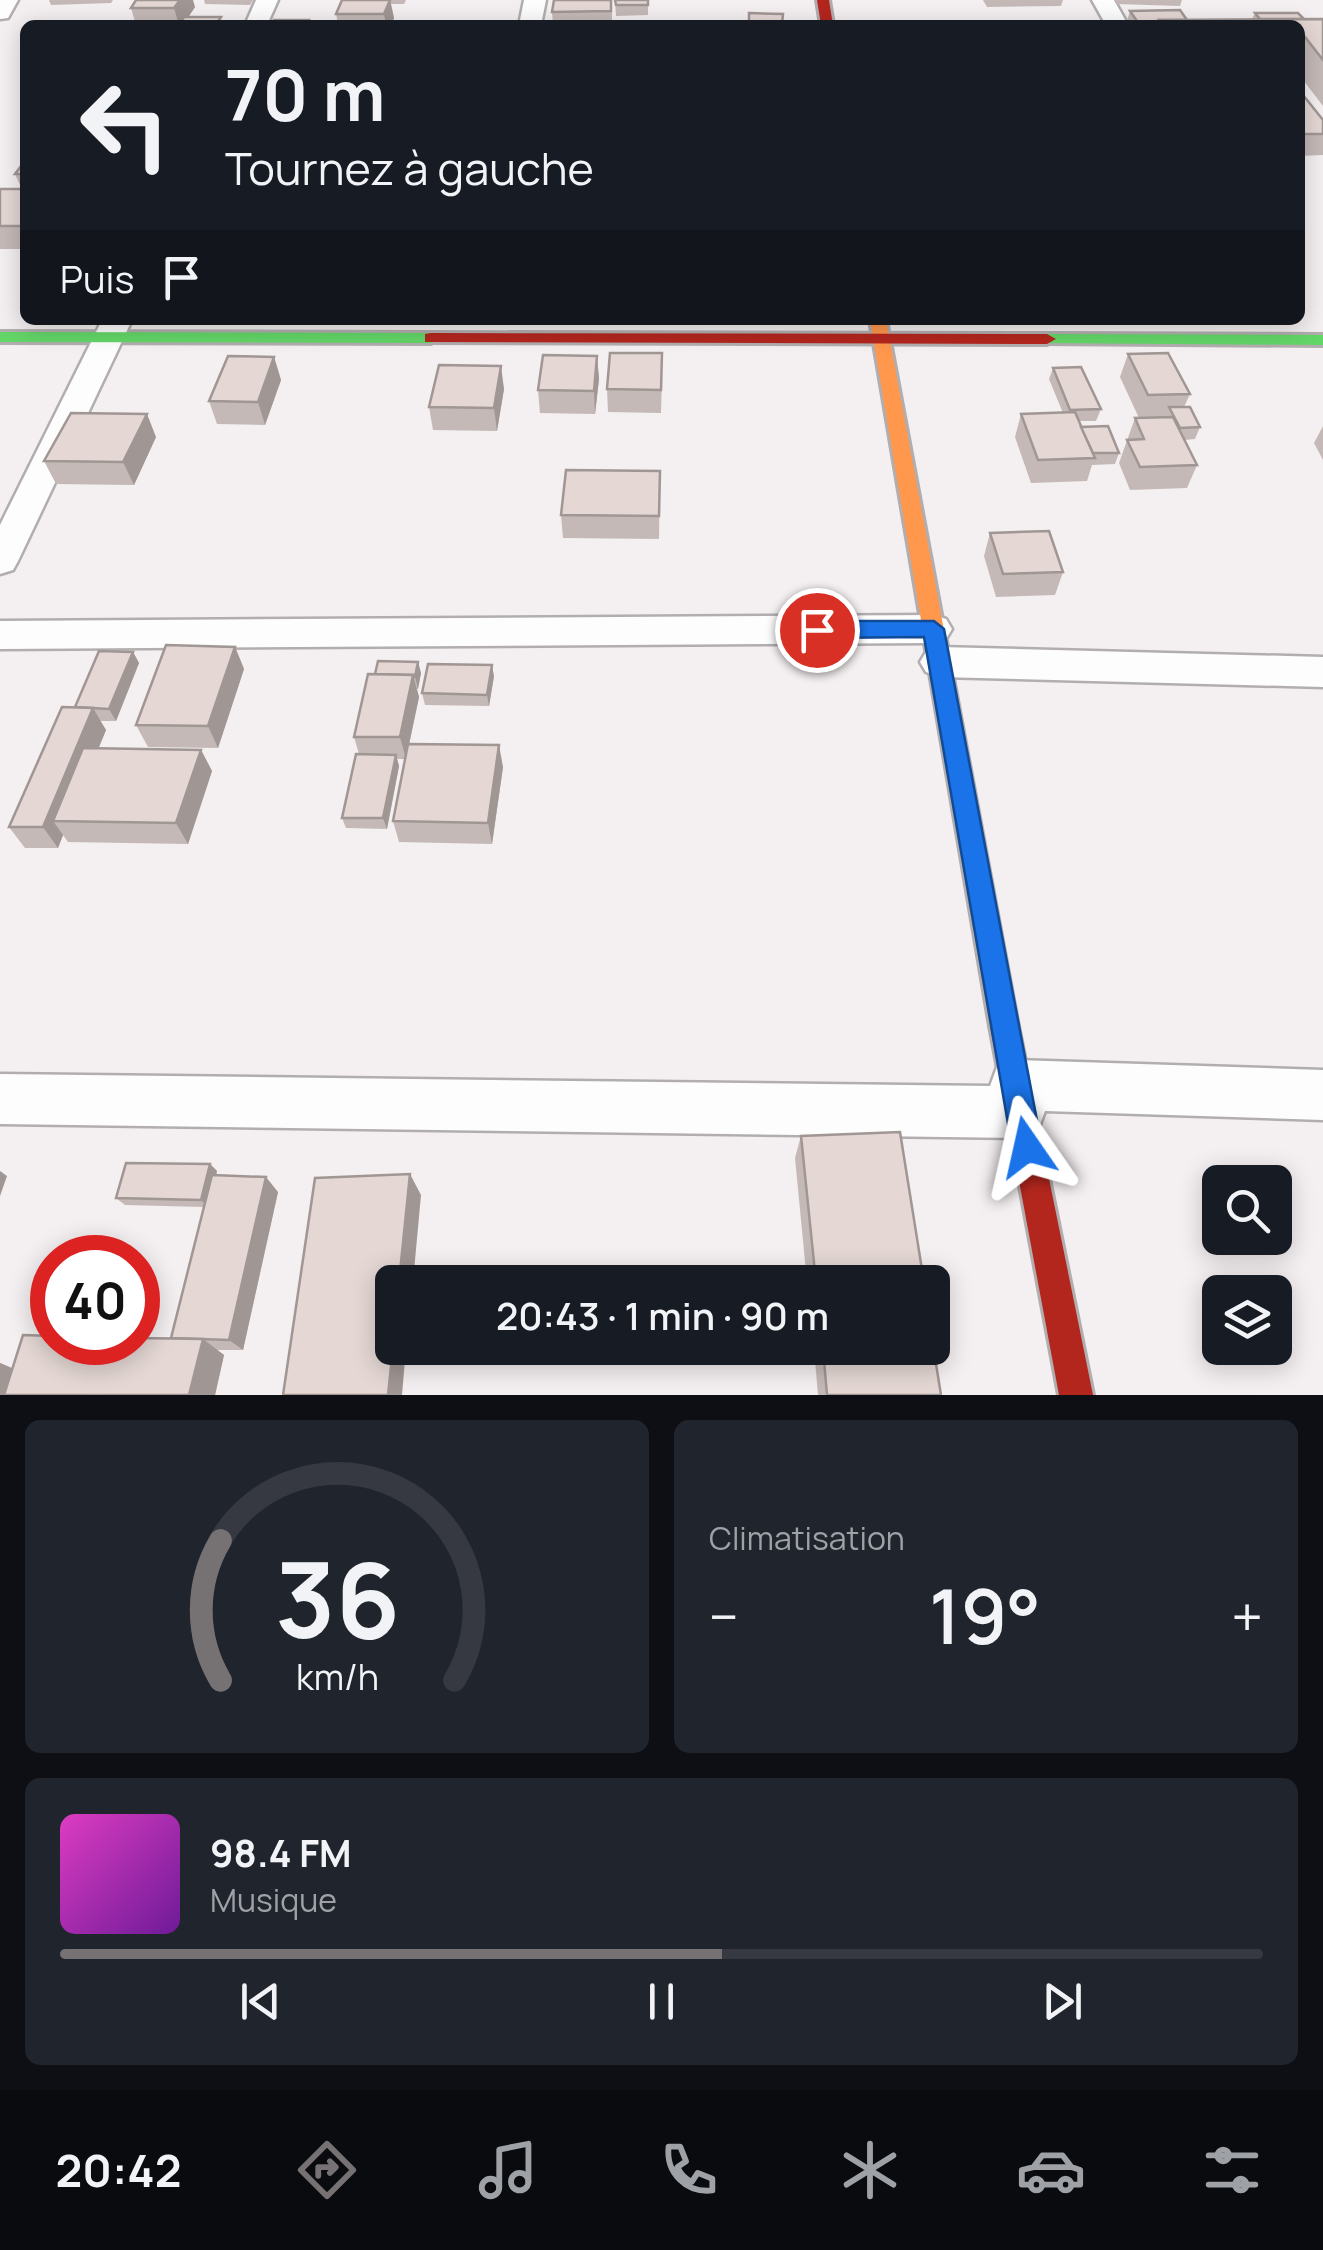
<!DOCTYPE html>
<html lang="fr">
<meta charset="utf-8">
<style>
body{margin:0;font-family:Manrope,sans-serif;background:#20242c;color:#f1f3f6;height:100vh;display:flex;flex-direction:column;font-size:38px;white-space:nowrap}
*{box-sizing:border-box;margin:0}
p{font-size:32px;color:#9ea1a6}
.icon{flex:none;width:55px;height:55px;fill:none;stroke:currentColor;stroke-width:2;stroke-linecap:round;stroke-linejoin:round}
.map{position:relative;height:1395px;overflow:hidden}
.drawer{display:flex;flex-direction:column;gap:25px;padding:25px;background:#0d0f14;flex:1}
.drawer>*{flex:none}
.top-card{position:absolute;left:20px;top:20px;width:1285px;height:305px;border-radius:15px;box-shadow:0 5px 25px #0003;background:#171b24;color:#f1f3f6;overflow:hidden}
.fabs{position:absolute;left:1202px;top:1165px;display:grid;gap:20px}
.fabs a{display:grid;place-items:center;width:90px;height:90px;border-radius:15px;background:#171b24;box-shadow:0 5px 25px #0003;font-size:50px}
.speed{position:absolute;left:30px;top:1235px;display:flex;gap:20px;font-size:50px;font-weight:700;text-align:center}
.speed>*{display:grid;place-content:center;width:130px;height:130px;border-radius:50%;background:#171b24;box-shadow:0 5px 25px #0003;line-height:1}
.speed .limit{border:15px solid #d22;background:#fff;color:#111}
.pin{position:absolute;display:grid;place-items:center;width:85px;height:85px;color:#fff;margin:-42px;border:5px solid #fff;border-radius:50%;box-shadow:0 2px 10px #0007}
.me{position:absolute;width:110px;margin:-55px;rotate:349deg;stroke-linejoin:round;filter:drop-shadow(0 0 8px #0008)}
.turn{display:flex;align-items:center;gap:35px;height:210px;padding:0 40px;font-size:45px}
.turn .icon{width:130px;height:130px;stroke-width:2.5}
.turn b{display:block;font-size:70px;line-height:85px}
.then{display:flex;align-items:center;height:95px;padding:0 40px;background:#0003;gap:20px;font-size:38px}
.big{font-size:75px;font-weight:600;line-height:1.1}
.drawer .card{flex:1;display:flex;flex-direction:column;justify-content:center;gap:15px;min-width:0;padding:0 35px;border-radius:15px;background:#20242c}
.drawer .dial{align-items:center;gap:0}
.dial svg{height:260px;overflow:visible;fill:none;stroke:#363941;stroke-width:7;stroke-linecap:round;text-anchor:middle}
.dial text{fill:#f1f3f6;stroke:none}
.song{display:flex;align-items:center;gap:30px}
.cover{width:120px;height:120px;border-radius:15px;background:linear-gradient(135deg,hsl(310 70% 55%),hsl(280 70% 35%))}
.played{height:10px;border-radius:5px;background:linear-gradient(90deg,#767273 55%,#363941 55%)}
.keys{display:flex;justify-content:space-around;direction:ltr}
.heat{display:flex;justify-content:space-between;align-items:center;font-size:55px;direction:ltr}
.drawer .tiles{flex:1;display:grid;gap:25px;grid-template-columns:1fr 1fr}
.card:last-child{grid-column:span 2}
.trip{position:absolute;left:375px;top:1265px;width:575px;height:100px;border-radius:15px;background:#171b24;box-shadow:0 5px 25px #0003;font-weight:600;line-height:100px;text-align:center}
.tab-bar{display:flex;height:160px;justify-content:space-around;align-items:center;background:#090b0e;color:#9ea1a6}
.tab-bar .icon{width:70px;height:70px}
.tab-bar .selected{color:#767273}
.tab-bar b{font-size:45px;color:#f1f3f6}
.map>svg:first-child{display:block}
</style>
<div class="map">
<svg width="1323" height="1395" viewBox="0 0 1323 1395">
<rect width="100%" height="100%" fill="#f4eff0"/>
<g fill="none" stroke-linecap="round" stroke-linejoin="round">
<g stroke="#b2aeaf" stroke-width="5">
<g id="street">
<polygon points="0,0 18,0 8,18 0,19"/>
<polygon points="256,0 278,0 267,25 245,25"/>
<polygon points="524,0 546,0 541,25 519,25"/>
<polygon points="1092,0 1114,0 1128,25 1106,25"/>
<polygon points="102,320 132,320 18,561 13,570 0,574 0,525"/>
<polygon points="933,615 946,619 952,629 946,639 933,643 0,649 0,621"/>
<polygon points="940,647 1323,657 1323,687 940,677 926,672 920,662 926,652"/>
<polygon points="1015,1060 1323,1070 1323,1120 1045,1111 1038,1130 1020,1138 0,1124 0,1074 990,1086 997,1067"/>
</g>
</g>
<g stroke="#b2aeaf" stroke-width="6">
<g id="fast">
<polygon points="0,332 431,333 439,338 431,343 0,342"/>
<polygon points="1047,334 1323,335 1323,345 1041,343 1038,339"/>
</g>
</g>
<g stroke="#b2aeaf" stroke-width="6">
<polygon id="slow" points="870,320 886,320 1018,1026 1014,1035 1004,1039 994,1035 990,1026"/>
</g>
<g stroke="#b2aeaf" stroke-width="6">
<g id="jam">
<polygon points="817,0 829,0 833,25 821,25"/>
<polygon points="431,333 1047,334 1056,339 1047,344 425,342 425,334"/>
<polygon points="1004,1013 1014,1017 1018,1026 1093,1395 1059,1395 990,1026 994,1017"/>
</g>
</g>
<use href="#street" fill="#fdfdfd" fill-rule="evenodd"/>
<use href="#fast" fill="#63d668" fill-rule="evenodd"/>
<use href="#slow" fill="#ff974d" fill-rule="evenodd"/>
<use href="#jam" fill="#b3261e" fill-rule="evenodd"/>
</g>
<g fill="#c4b9b6">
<polygon points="49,0 113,0 111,3 51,5"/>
<polygon points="204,0 253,0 250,5 205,4"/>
<polygon points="342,0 406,0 404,4 391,4 394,18 391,25 325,25 338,24 336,14"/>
<polygon points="554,0 612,0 612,25 553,25 552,12"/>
<polygon points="615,0 648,0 648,15 616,16"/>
<polygon points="983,0 1063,0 1061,6 987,7"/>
<polygon points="1114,0 1182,0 1180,6 1116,4"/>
<polygon points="195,7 188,17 223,25 136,25 131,8"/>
<polygon points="1130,11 1187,20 1252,19 1255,13 1304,19 1323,19 1323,106 1300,76 1300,25 1130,25 1127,21"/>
<polygon points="1300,95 1323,120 1323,155 1300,156"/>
<polygon points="25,161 25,186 20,185 15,174"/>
<rect x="0" y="189" width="25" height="60"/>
<polygon points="1128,354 1190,394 1184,407 1200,427 1195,439 1184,440 1197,465 1187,488 1130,490 1119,463 1135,418 1139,418 1120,377"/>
<polygon points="597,356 599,379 595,414 540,413 538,390"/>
<polygon points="274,357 281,380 265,425 217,424 209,401"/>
<polygon points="1053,368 1101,409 1096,421 1079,421 1081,427 1119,453 1115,464 1092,465 1087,481 1031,483 1015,437 1021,414 1063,413 1049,379"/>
<polygon points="662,376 661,413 608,412 607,389"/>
<polygon points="504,389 497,431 433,430 429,407"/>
<polygon points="1323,426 1323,460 1314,443"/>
<polygon points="156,437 134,485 56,484 44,461"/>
<polygon points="660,471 659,539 563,538 561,515"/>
<polygon points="990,533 1063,572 1055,595 996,597 984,556"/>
<polygon points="235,647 244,669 218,748 148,747 136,725"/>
<polygon points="133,652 139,663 116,721 100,721 106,730 98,749 201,750 212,771 188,844 68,842 63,835 58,848 25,848 9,827 75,707"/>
<polygon points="418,662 421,673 418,689 417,689 419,697 409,744 503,767 492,844 399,842 393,821 405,759 397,759 399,766 387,829 346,828 342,818 359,754 354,737"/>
<polygon points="494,676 489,706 425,705 422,693"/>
<polygon points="801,1136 924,1282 807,1282 795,1158"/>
<polygon points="210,1164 217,1171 216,1175 278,1192 243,1350 217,1350 224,1355 215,1395 0,1395 0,1363 12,1368 171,1339 204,1207 125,1205 116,1198"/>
<polygon points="814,1348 932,1348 941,1395 818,1395"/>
</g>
<g fill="#a09694">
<polygon points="180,0 193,0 195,7 183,25 179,25 174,8"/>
<polygon points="390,0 394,18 391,25 386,25 384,14"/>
<polygon points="597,356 599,379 595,414 594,391"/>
<polygon points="274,357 281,380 265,425 258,402"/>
<polygon points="501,366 504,389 497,431 494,408"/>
<polygon points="147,414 156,437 134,485 123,462"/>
<polygon points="235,647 244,669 218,748 208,726"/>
<polygon points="133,652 139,663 116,721 109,709"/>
<polygon points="418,662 421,673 418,689 415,677"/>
<polygon points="492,665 494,676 489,706 487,695"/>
<polygon points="413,675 419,697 406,759 400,737"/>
<polygon points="93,708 106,730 69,821 53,821 63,835 58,848 43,827"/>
<polygon points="499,745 503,767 492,844 488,823"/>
<polygon points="201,750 212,771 188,844 176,823"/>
<polygon points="396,755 399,766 387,829 383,818"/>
<polygon points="210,1164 217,1171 208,1207 201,1200"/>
<polygon points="0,1171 7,1176 0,1196"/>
<polygon points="410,1174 421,1195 413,1282 399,1282"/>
<polygon points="266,1177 278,1192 243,1350 229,1340"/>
<polygon points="203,1339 224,1355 215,1395 189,1395"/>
<polygon points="393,1348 406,1348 402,1395 388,1395"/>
<polygon points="0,1363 28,1375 22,1395 0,1395"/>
</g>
<g fill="#e4d7d4" stroke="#a09694" stroke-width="2.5">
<polygon points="136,0 180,0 174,8 131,8"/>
<polygon points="342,0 390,0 384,14 336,14"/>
<polygon points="554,0 611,0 611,11 552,12"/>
<polygon points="615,0 648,0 648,5 616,5"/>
<polygon points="1180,10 1187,20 1159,20 1158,24 1139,24 1130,11"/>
<polygon points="749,13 783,14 782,25 749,25"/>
<polygon points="1255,13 1298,13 1304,19 1260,19"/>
<polygon points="184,17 221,17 216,25 179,25"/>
<polygon points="1323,19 1323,60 1305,37 1300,37 1300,25 1163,25 1159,20"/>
<polygon points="274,20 309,20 307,25 271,25"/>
<polygon points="1300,95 1303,95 1323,120 1323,134 1300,134"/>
<polygon points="25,161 25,174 15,174"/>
<rect x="0" y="189" width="25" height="37"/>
<polygon points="610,353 662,353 661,390 607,389"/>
<polygon points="1168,353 1190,394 1148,395 1128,354"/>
<polygon points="543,355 597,356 594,391 538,390"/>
<polygon points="228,356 274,357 258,402 209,401"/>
<polygon points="439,365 501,366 494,408 429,407"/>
<polygon points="1081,367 1101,409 1070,410 1053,368"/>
<polygon points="1169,407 1190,407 1200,427 1180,428"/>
<polygon points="1075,412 1095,458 1038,460 1021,414"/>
<polygon points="71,413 147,414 123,462 44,461"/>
<polygon points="1173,417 1197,465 1140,467 1127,440 1144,439 1135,418"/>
<polygon points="1108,426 1119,453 1093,453 1081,427"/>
<polygon points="566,470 660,471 659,516 561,515"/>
<polygon points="1049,531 1063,572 1003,574 990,533"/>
<polygon points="166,645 235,647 208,726 136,725"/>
<polygon points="99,651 133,652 109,709 75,707"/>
<polygon points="378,661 418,662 415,677 412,677 413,675 375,674"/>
<polygon points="428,664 492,665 487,695 422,693"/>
<polygon points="368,674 413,675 400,737 354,737"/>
<polygon points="62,707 93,708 43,827 9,827"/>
<polygon points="408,744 499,745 488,823 393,821"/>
<polygon points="83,748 201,750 176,823 53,821"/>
<polygon points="356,754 396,755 383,818 342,818"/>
<polygon points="900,1132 924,1282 816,1282 801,1136"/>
<polygon points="126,1163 210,1164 201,1200 116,1198"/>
<polygon points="410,1174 399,1282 392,1282 393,1348 388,1395 283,1395 315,1178"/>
<polygon points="212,1175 266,1177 229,1340 171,1338"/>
<polygon points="23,1335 52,1336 52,1342 138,1342 138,1338 203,1339 189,1395 4,1395"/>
<polygon points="932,1339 941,1395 827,1395 823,1348 932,1348"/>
</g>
<polygon fill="#1a73e8" stroke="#114b97" stroke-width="2.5" points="817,621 934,621 944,629 1042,1147 1038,1158 1027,1162 1017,1158 1012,1147 924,637 817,638 806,630"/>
</svg>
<div class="fabs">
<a><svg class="icon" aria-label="search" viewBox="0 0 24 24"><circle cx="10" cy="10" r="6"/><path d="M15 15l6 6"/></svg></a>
<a><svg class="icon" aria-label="layers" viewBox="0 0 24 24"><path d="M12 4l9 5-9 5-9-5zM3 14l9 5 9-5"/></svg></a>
</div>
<div class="speed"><div class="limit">40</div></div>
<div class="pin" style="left:817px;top:630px;background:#d93025"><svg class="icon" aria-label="arrive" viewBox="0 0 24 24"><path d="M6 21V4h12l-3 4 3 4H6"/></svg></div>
<svg class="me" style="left:1027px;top:1147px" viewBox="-20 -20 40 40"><path d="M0-17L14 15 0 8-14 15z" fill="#1a73e8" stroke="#fff" stroke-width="4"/></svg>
<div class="trip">20:43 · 1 min · 90 m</div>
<div class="top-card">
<div class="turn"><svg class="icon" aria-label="left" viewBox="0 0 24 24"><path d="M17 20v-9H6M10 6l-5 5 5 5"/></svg><div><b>70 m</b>Tournez à gauche</div></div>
<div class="then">Puis<svg class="icon" aria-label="arrive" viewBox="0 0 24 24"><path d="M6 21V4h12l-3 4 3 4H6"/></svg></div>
</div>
</div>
<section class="drawer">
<div class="tiles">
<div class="card dial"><svg viewBox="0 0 100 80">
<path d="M14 69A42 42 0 1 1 86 69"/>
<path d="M14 69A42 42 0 0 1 14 26" stroke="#767273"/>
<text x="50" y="56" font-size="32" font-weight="700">36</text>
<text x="50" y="72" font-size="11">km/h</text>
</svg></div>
<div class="card"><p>Climatisation</p>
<div class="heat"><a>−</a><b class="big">19°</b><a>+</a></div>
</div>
<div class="card">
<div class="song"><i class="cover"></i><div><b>98.4 FM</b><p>Musique</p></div></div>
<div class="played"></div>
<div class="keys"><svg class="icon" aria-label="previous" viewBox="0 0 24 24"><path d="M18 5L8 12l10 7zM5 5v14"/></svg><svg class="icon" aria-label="pause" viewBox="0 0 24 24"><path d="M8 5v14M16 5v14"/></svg><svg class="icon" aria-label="next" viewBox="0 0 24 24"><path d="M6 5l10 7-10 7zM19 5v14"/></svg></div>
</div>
</div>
</section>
<nav class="tab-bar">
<b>20:42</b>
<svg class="icon selected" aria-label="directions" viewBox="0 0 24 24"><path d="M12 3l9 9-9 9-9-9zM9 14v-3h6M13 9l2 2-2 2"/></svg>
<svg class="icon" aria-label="music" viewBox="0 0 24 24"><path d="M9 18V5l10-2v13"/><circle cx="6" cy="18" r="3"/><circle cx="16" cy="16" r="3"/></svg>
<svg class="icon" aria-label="phone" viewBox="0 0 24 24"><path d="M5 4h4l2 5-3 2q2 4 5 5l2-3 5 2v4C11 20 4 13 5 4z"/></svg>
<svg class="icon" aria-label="climate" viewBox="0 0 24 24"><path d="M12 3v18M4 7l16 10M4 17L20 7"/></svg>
<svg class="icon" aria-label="car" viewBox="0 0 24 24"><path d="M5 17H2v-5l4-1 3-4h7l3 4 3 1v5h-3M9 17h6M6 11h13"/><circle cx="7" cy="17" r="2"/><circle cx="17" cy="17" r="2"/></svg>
<svg class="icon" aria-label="filters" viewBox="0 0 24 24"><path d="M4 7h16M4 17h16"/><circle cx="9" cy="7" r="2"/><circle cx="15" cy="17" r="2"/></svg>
</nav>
